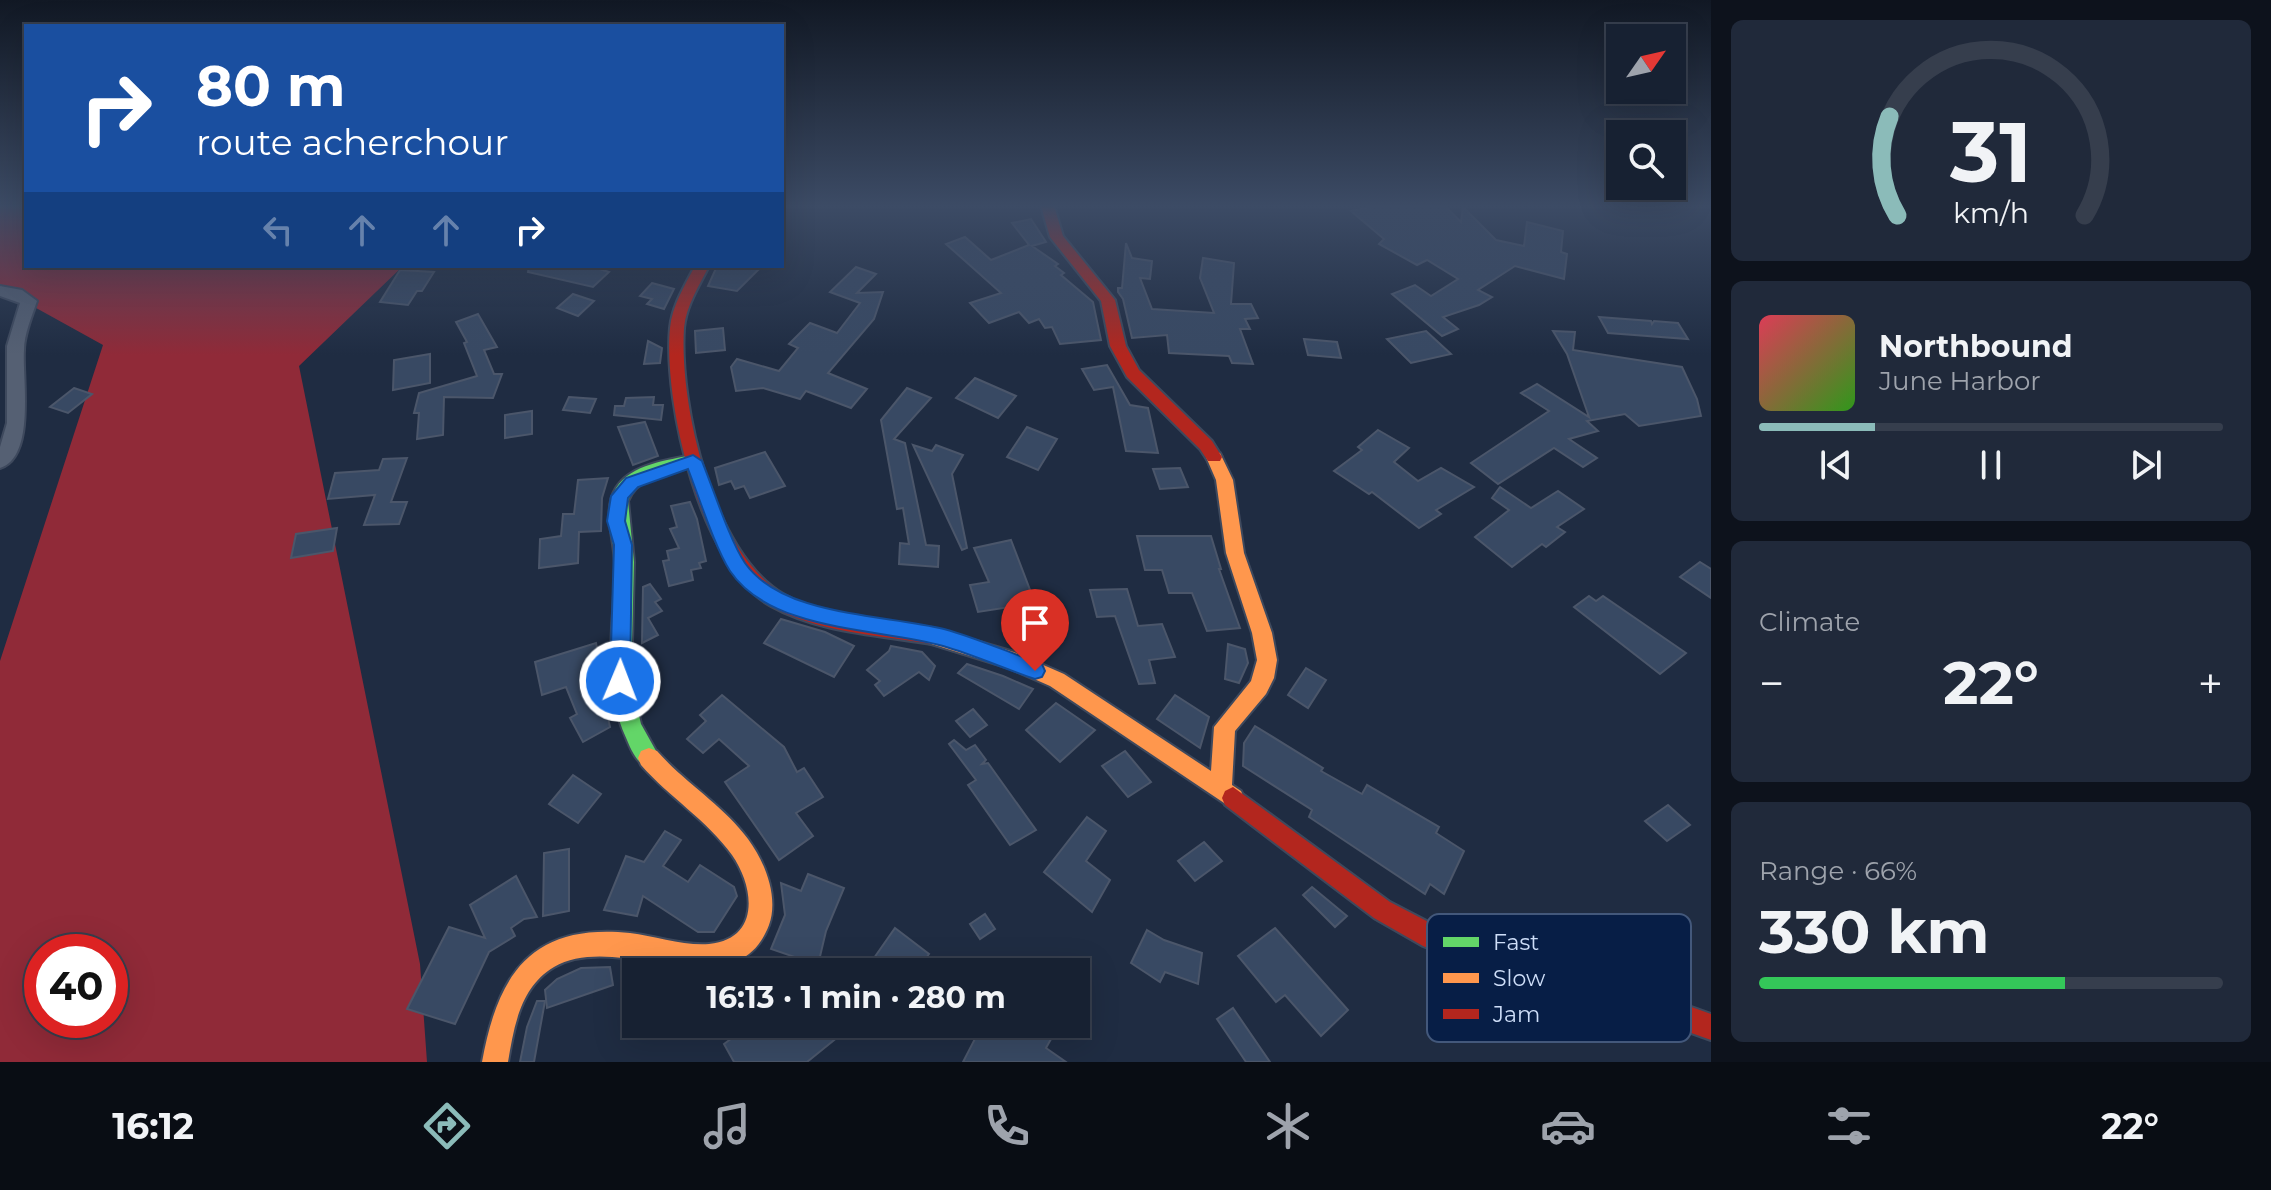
<!DOCTYPE html>
<meta charset="utf-8">
<style>
body{margin:0;font-family:Montserrat,sans-serif;background:#20293a;color:#f1f3f6;height:100vh;display:flex;flex-direction:column;font-size:30px;white-space:nowrap}
*{box-sizing:border-box;margin:0}
p{font-size:26px;color:#9ea3ac}
.icon{flex:none;width:44px;height:44px;fill:none;stroke:currentColor;stroke-width:2;stroke-linecap:round;stroke-linejoin:round}
.map{position:relative;flex:1;overflow:hidden}
.details{display:flex;flex-direction:column;gap:20px;padding:20px;background:#0d121c;width:560px}
.details>*{flex:none}
.top-card{position:absolute;left:24px;top:24px;width:760px;height:244px;border-radius:0px;box-shadow:0 8px 32px #0002,0 0 0 2px #363e4d;background:#1a4fa0;color:#fff;overflow:hidden}
.needle{width:52px;rotate:56deg}
.buttons{position:absolute;left:1606px;top:24px;display:grid;gap:16px}
.buttons a{display:grid;place-items:center;width:80px;height:80px;border-radius:0px;background:#172132;box-shadow:0 8px 32px #0002,0 0 0 2px #363e4d;font-size:40px}
.speed{position:absolute;left:24px;top:934px;display:flex;gap:16px;font-size:40px;font-weight:700;text-align:center}
.speed>*{display:grid;place-content:center;width:104px;height:104px;border-radius:50%;background:#172132;box-shadow:0 8px 32px #0002,0 0 0 2px #363e4d;line-height:1}
.speed .limit{border:12px solid #d22;background:#fff;color:#111}
.pin{position:absolute;display:grid;place-items:center;width:68px;height:68px;color:#fff;margin:-82px -34px;border-radius:50% 50% 50% 0;rotate:-45deg;box-shadow:0 0 8px #0007}
.pin .icon{rotate:45deg}
.me{position:absolute;width:88px;margin:-44px;rotate:1deg;stroke-linejoin:round;filter:drop-shadow(0 0 6px #0008)}
.turn{display:flex;align-items:center;gap:28px;height:168px;padding:0 40px;font-size:36px}
.turn .icon{width:104px;height:104px;stroke-width:2.5}
.turn b{display:block;font-size:56px;line-height:68px}
.lanes{display:flex;align-items:center;height:76px;padding:0 40px;background:#0003;justify-content:center;gap:40px;direction:ltr}
.lanes .off{opacity:.35}
.big{font-size:60px;font-weight:700;line-height:1.1}
.details .tile{flex:1;display:flex;flex-direction:column;justify-content:center;gap:12px;min-width:0;padding:0 28px;border-radius:12px;background:#20293a}
.details .dial{align-items:center;gap:0}
.dial svg{height:208px;overflow:visible;fill:none;stroke:#363e4d;stroke-width:7;stroke-linecap:round;text-anchor:middle}
.dial text{fill:#f1f3f6;stroke:none}
.song{display:flex;align-items:center;gap:24px}
.cover{width:96px;height:96px;border-radius:12px;background:linear-gradient(135deg,hsl(350 70% 55%),hsl(110 70% 35%))}
.played{height:8px;border-radius:4px;background:linear-gradient(90deg,#8bbbb9 25%,#363e4d 25%)}
.keys{display:flex;justify-content:space-around;direction:ltr}
.heat{display:flex;justify-content:space-between;align-items:center;font-size:44px;direction:ltr}
.charge{height:12px;border-radius:6px;background:linear-gradient(90deg,#34c759 66%,#363e4d 0)}
.trip{position:absolute;left:622px;top:958px;width:468px;height:80px;border-radius:0px;background:#172132;box-shadow:0 8px 32px #0002,0 0 0 2px #363e4d;font-weight:700;line-height:80px;text-align:center}
.tabs{display:flex;height:128px;justify-content:space-around;align-items:center;background:#090d14;color:#9ea3ac}
.tabs .icon{width:56px;height:56px}
.tabs .selected{color:#8bbbb9}
.tabs b{font-size:36px;color:#f1f3f6}
main{display:flex;flex:1;min-height:0}
.map>svg:first-child{display:block}
</style>
<main>
<div class="map">
<svg width="1711" height="1062" viewBox="0 0 1711 1062">
<rect width="100%" height="100%" fill="#1f2c42"/>
<path fill="#902a38" fill-rule="evenodd" d="M0 206H26V266H403L299 366 420 964 427 1062H0V661L103 345 0 288ZM42 952H110V1020H42Z"/>
<g fill="#384963" stroke="#4b566a" stroke-width="2">
<polygon points="1376,206 1445,206 1461,222 1463,207 1496,240 1524,246 1527,222 1563,231 1561,252 1567,254 1564,279 1515,266 1478,290 1492,297 1479,305 1443,317 1458,329 1442,336 1392,294 1415,285 1431,296 1458,279 1427,260 1417,265 1379,244 1384,239 1351,211"/>
<polygon points="1031,219 1046,242 1032,246 1058,264 1055,266 1064,273 1061,275 1093,302 1101,340 1060,344 1052,327 1045,328 1039,319 1029,323 1019,312 989,323 970,303 1001,293 946,244 965,237 991,260 1029,245 1012,223"/>
<polygon points="1126,243 1132,258 1152,261 1150,279 1140,278 1152,309 1214,313 1200,278 1203,258 1234,263 1231,304 1251,304 1258,318 1245,319 1250,329 1240,329 1253,364 1232,363 1229,356 1169,353 1167,335 1132,338 1123,299 1118,292 1118,288 1122,288"/>
<polygon points="529,266 590,266 609,272 593,287 528,272"/>
<polygon points="717,266 762,266 737,291 708,286"/>
<polygon points="856,267 876,274 857,293 883,292 874,319 828,373 867,389 851,408 806,391 800,399 763,388 736,391 731,367 737,359 779,371 798,348 789,344 810,323 837,333 860,303 830,292"/>
<polygon points="400,270 434,272 422,291 417,291 408,305 380,302"/>
<polygon points="652,283 674,289 664,309 647,304 652,299 640,296"/>
<polygon points="573,294 594,301 578,316 557,308"/>
<polygon points="478,314 497,347 484,350 494,374 502,374 493,398 444,397 443,435 417,439 419,413 414,413 419,393 477,376 464,343 467,342 456,322"/>
<polygon points="1599,317 1651,321 1652,324 1654,321 1678,323 1688,339 1608,333"/>
<polygon points="723,328 725,350 696,353 695,331"/>
<polygon points="1426,331 1451,354 1411,363 1387,339"/>
<polygon points="1553,331 1575,332 1573,350 1682,367 1697,399 1701,416 1639,426 1625,414 1587,421 1598,431 1569,439 1597,458 1583,467 1554,448 1498,484 1471,463 1549,411 1521,393 1537,384 1589,417 1567,354"/>
<polygon points="1304,339 1337,342 1341,358 1308,355"/>
<polygon points="648,341 662,348 660,363 644,364"/>
<polygon points="430,354 430,383 393,390 394,360"/>
<polygon points="1107,365 1130,405 1148,408 1158,453 1126,451 1113,387 1094,390 1082,369"/>
<polygon points="975,378 1016,396 998,418 956,398"/>
<polygon points="74,388 92,394 68,413 50,407"/>
<polygon points="907,388 931,398 894,439 905,443 926,545 939,546 938,567 899,564 900,543 909,544 903,508 897,509 881,420"/>
<polygon points="569,397 596,399 590,413 563,410"/>
<polygon points="654,397 653,405 663,405 661,420 614,415 615,406 624,406 626,398"/>
<polygon points="532,411 532,434 505,438 505,415"/>
<polygon points="645,422 658,456 633,465 618,427"/>
<polygon points="1027,427 1057,439 1038,470 1007,457"/>
<polygon points="1378,430 1409,448 1394,462 1418,481 1441,468 1474,487 1436,510 1441,514 1419,528 1372,492 1369,494 1334,471 1362,450 1358,447"/>
<polygon points="913,445 932,451 936,445 963,455 952,474 967,548 962,550"/>
<polygon points="765,452 785,486 750,498 744,486 735,489 731,481 719,485 715,468"/>
<polygon points="407,458 391,502 407,502 399,524 364,525 375,495 328,499 335,473 379,470 383,459"/>
<polygon points="1180,468 1188,487 1160,489 1153,469"/>
<polygon points="608,478 602,498 601,531 579,532 578,563 539,568 540,539 561,536 563,514 574,514 578,480"/>
<polygon points="1500,487 1531,508 1558,491 1584,509 1557,527 1565,532 1546,547 1542,544 1512,567 1475,537 1509,510 1492,498"/>
<polygon points="690,502 697,519 706,561 699,563 701,568 691,570 693,580 669,586 663,561 669,560 667,551 679,548 670,529 677,527 671,506"/>
<polygon points="337,528 333,551 291,558 296,534"/>
<polygon points="1137,536 1211,536 1221,569 1219,569 1240,628 1207,631 1192,593 1169,593 1162,570 1145,570"/>
<polygon points="1011,540 1035,603 978,612 970,585 989,582 974,548"/>
<polygon points="1700,562 1711,569 1711,598 1680,577"/>
<polygon points="650,584 661,599 655,602 662,611 648,618 658,635 642,643 643,587"/>
<polygon points="1127,589 1138,626 1162,624 1175,657 1149,660 1155,683 1139,684 1115,616 1097,617 1090,590"/>
<polygon points="1589,596 1596,601 1603,596 1686,653 1660,674 1574,607"/>
<polygon points="1018,616 1035,628 1019,644 1003,631"/>
<polygon points="781,619 825,632 854,646 834,677 764,643"/>
<polygon points="596,643 601,668 591,671 599,703 604,700 610,727 583,742 570,718 577,714 566,687 542,695 535,662"/>
<polygon points="1228,644 1245,649 1248,663 1239,683 1225,679"/>
<polygon points="891,646 922,652 935,666 929,680 919,672 884,696 875,685 880,681 867,670 889,651"/>
<polygon points="967,664 1003,676 1033,689 1019,709 958,673"/>
<polygon points="1306,668 1326,680 1308,708 1288,695"/>
<polygon points="722,695 784,747 797,772 804,768 823,797 796,813 813,836 779,860 725,782 749,766 719,739 703,753 687,739 706,721 700,715"/>
<polygon points="1175,695 1209,717 1200,748 1157,719"/>
<polygon points="1056,703 1095,730 1060,762 1026,730"/>
<polygon points="973,709 987,725 970,737 956,721"/>
<polygon points="1255,726 1323,768 1321,771 1362,794 1367,785 1439,827 1436,833 1464,851 1444,894 1430,884 1425,894 1309,817 1312,810 1243,766 1244,743"/>
<polygon points="954,740 966,750 975,745 986,760 982,764 988,763 1036,830 1010,845 968,785 976,780 949,744"/>
<polygon points="1125,751 1151,782 1128,797 1102,766"/>
<polygon points="573,775 601,794 578,823 549,804"/>
<polygon points="1668,805 1690,825 1667,841 1645,821"/>
<polygon points="1087,817 1106,831 1086,861 1110,880 1092,912 1044,872"/>
<polygon points="665,831 681,840 663,866 688,882 700,865 734,887 737,896 714,932 698,932 643,896 637,916 604,910 626,856 644,862"/>
<polygon points="1204,842 1222,861 1195,881 1178,861"/>
<polygon points="569,849 569,911 543,916 544,853"/>
<polygon points="808,874 844,888 826,931 818,965 771,949 785,915 781,883 801,891"/>
<polygon points="516,876 537,917 524,919 511,928 515,936 489,952 455,1024 407,1009 449,927 485,938 470,905"/>
<polygon points="1312,887 1347,916 1335,927 1303,895"/>
<polygon points="985,914 995,929 980,939 970,924"/>
<polygon points="895,928 929,954 916,972 892,972 874,958"/>
<polygon points="1275,928 1348,1010 1321,1036 1285,995 1276,1002 1238,956"/>
<polygon points="1147,930 1164,940 1202,953 1198,984 1165,972 1160,982 1131,963"/>
<polygon points="610,967 613,985 547,1008 545,990 557,979 581,968"/>
<polygon points="537,1001 545,1001 534,1062 520,1062 527,1027"/>
<polygon points="1233,1008 1270,1062 1246,1062 1217,1019"/>
<polygon points="751,1024 854,1024 807,1062 734,1062 724,1044"/>
<polygon points="1000,1024 1029,1024 1051,1039 1046,1048 1066,1062 963,1062 980,1029 992,1038"/>
</g>
<g fill="none" stroke-linecap="round" stroke-linejoin="round">
<g stroke="#3e495d" stroke-width="4">
<path id="street" d="M0 286 22 290 37 301C32 316 24 334 24 350 22 378 36 457 0 468V447L7 423V346L20 303 0 296Z"/>
</g>
<g stroke="#3e495d" stroke-width="4">
<path id="fast" d="M693 455 701 461 699 465C675 472 638 474 628 501L634 562 631 682 641 724 660 758 657 765 649 768C637 763 632 752 627 740 600 683 615 626 615 565 615 540 602 511 616 488 631 464 668 460 693 455Z"/>
</g>
<g stroke="#3e495d" stroke-width="4">
<g id="slow">
<polygon points="1214,451 1220,453 1233,480 1244,553 1272,633 1277,660 1274,678 1266,694 1235,731 1232,785 1241,791 1244,798 1241,805 1233,809 1050,686 1009,668 925,642 922,636 925,630 932,628 1014,652 1064,674 1211,771 1214,727 1251,681 1257,660 1252,633 1226,553 1216,480 1206,457"/>
<path d="M649 748 657 751C685 783 723 805 748 839 765 862 779 897 769 925 736 1013 618 929 554 967 520 987 514 1027 508 1062H482C498 973 532 923 630 933 655 936 684 946 709 944 760 939 755 888 732 855 707 820 669 797 641 765L638 758 641 751Z"/>
</g>
</g>
<g stroke="#3e495d" stroke-width="4">
<g id="jam">
<polygon points="1041,206 1054,206 1063,236 1115,300 1126,346 1139,370 1212,441 1222,457 1220,461 1208,461 1200,449 1127,377 1110,346 1101,301 1050,237"/>
<path d="M695 266H709C699 286 686 306 684 328 679 405 713 553 783 594 825 619 885 619 932 628L939 630 942 636 939 642 932 644C880 635 819 633 771 606 701 567 663 403 670 328 672 306 685 285 695 266Z"/>
<polygon points="1233,787 1390,902 1440,928 1488,948 1627,984 1711,1014 1711,1040 1627,1010 1488,972 1423,946 1374,918 1225,805 1222,798 1225,791"/>
</g>
</g>
<use href="#street" fill="#556073" fill-rule="evenodd"/>
<use href="#fast" fill="#63d668" fill-rule="evenodd"/>
<use href="#slow" fill="#ff974d" fill-rule="evenodd"/>
<use href="#jam" fill="#b3261e" fill-rule="evenodd"/>
</g>
<linearGradient id="sky" x2="0" y2="1"><stop stop-color="#111824"/><stop offset="0.58" stop-color="#3c4b65"/><stop offset="1" stop-color="#3c4b65" stop-opacity="0"/></linearGradient>
<rect width="1711" height="355" fill="url(#sky)"/>
<path fill="#1a73e8" stroke="#114b97" stroke-width="2" d="M693 455 702 461C713 488 730 541 745 563 783 617 885 614 944 629 977 638 1010 653 1042 664L1045 671 1042 677 1035 679C1005 669 974 655 943 646 879 628 771 632 730 571 715 548 699 497 688 469L638 487 628 498 625 521 632 545 630 681 627 687 620 690 613 687 610 681 614 545 607 521 611 496 626 478Z"/>
<rect x="1427" y="914" width="264" height="128" rx="12" fill="#071e46" stroke="#43587b" stroke-width="2"/>
<rect x="1443" y="937" width="36" height="10" fill="#63d668"/>
<rect x="1443" y="973" width="36" height="10" fill="#ff974d"/>
<rect x="1443" y="1009" width="36" height="10" fill="#b3261e"/>
<g font-size="22" fill="#cedef8">
<text x="1493" y="950">Fast</text>
<text x="1493" y="986">Slow</text>
<text x="1493" y="1022">Jam</text>
</g>
</svg>
<div class="buttons">
<a><svg class="needle" viewBox="-14 -14 28 28"><path d="M0-13l5 13h-10z" fill="#e53935"/><path d="M0 13l5-13h-10z" fill="#9ea3ac"/></svg></a>
<a><svg class="icon" aria-label="search" viewBox="0 0 24 24"><circle cx="10" cy="10" r="6"/><path d="M15 15l6 6"/></svg></a>
</div>
<div class="speed"><div class="limit">40</div></div>
<div class="pin" style="left:1035px;top:671px;background:#d93025"><svg class="icon" aria-label="arrive" viewBox="0 0 24 24"><path d="M6 21V4h12l-3 4 3 4H6"/></svg></div>
<svg class="me" style="left:620px;top:681px" viewBox="-20 -20 40 40"><circle r="17" fill="#1a73e8" stroke="#fff" stroke-width="3"/><path d="M0-11L8 9 0 5-8 9z" fill="#fff"/></svg>
<div class="trip">16:13 · 1 min · 280 m</div>
<div class="top-card">
<div class="turn"><svg class="icon" aria-label="right" viewBox="0 0 24 24"><path d="M7 20v-9h11M14 6l5 5-5 5"/></svg><div><b>80 m</b>route acherchour</div></div>
<div class="lanes"><svg class="icon off" aria-label="left" viewBox="0 0 24 24"><path d="M17 20v-9H6M10 6l-5 5 5 5"/></svg><svg class="icon off" aria-label="ahead" viewBox="0 0 24 24"><path d="M12 20V5M6 11l6-6 6 6"/></svg><svg class="icon off" aria-label="ahead" viewBox="0 0 24 24"><path d="M12 20V5M6 11l6-6 6 6"/></svg><svg class="icon" aria-label="right" viewBox="0 0 24 24"><path d="M7 20v-9h11M14 6l5 5-5 5"/></svg></div>
</div>
</div>
<section class="details">
<div class="tile dial"><svg viewBox="0 0 100 80">
<path d="M14 69A42 42 0 1 1 86 69"/>
<path d="M14 69A42 42 0 0 1 11 31" stroke="#8bbbb9"/>
<text x="50" y="56" font-size="32" font-weight="700">31</text>
<text x="50" y="72" font-size="11">km/h</text>
</svg></div>
<div class="tile">
<div class="song"><i class="cover"></i><div><b>Northbound</b><p>June Harbor</p></div></div>
<div class="played"></div>
<div class="keys"><svg class="icon" aria-label="previous" viewBox="0 0 24 24"><path d="M18 5L8 12l10 7zM5 5v14"/></svg><svg class="icon" aria-label="pause" viewBox="0 0 24 24"><path d="M8 5v14M16 5v14"/></svg><svg class="icon" aria-label="next" viewBox="0 0 24 24"><path d="M6 5l10 7-10 7zM19 5v14"/></svg></div>
</div>
<div class="tile"><p>Climate</p>
<div class="heat"><a>−</a><b class="big">22°</b><a>+</a></div>
</div>
<div class="tile"><p>Range · 66%</p><b class="big">330 km</b><div class="charge"></div></div>
</section>
</main>
<nav class="tabs">
<b>16:12</b>
<svg class="icon selected" aria-label="directions" viewBox="0 0 24 24"><path d="M12 3l9 9-9 9-9-9zM9 14v-3h6M13 9l2 2-2 2"/></svg>
<svg class="icon" aria-label="music" viewBox="0 0 24 24"><path d="M9 18V5l10-2v13"/><circle cx="6" cy="18" r="3"/><circle cx="16" cy="16" r="3"/></svg>
<svg class="icon" aria-label="phone" viewBox="0 0 24 24"><path d="M5 4h4l2 5-3 2q2 4 5 5l2-3 5 2v4C11 20 4 13 5 4z"/></svg>
<svg class="icon" aria-label="climate" viewBox="0 0 24 24"><path d="M12 3v18M4 7l16 10M4 17L20 7"/></svg>
<svg class="icon" aria-label="car" viewBox="0 0 24 24"><path d="M5 17H2v-5l4-1 3-4h7l3 4 3 1v5h-3M9 17h6M6 11h13"/><circle cx="7" cy="17" r="2"/><circle cx="17" cy="17" r="2"/></svg>
<svg class="icon" aria-label="filters" viewBox="0 0 24 24"><path d="M4 7h16M4 17h16"/><circle cx="9" cy="7" r="2"/><circle cx="15" cy="17" r="2"/></svg>
<b>22°</b>
</nav>
